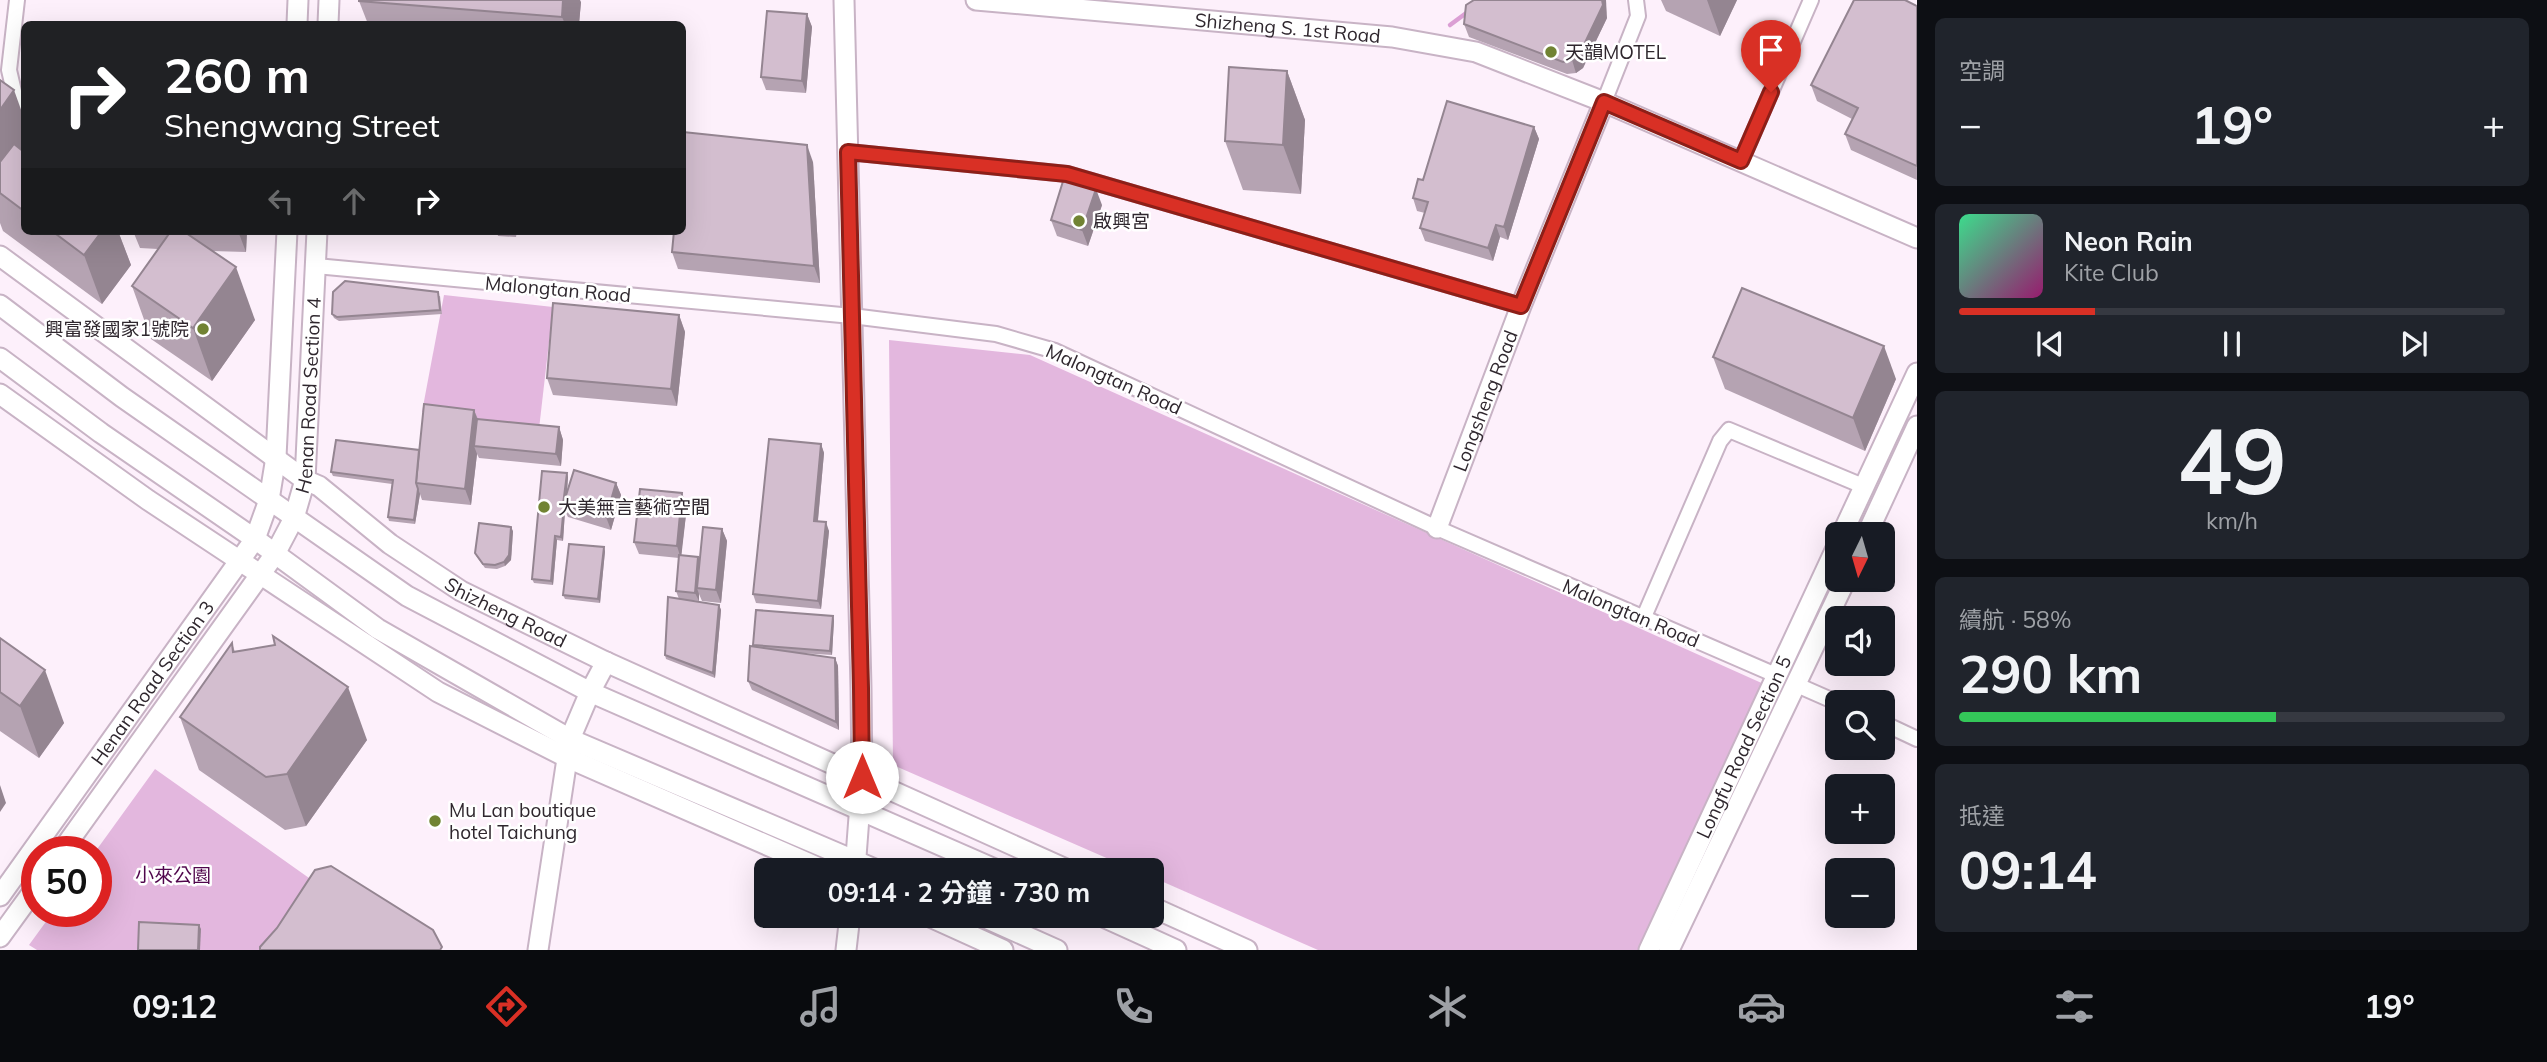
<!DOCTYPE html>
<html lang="zh-TW">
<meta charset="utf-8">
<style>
body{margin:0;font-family:Mulish,"Noto Sans TC",sans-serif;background:#20242c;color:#f1f3f6;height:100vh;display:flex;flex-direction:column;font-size:26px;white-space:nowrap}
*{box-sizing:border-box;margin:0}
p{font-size:23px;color:#9ea1a6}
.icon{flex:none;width:38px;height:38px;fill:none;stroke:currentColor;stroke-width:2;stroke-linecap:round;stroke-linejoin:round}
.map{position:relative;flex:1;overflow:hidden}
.details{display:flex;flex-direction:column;gap:18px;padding:18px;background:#0d0f14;width:630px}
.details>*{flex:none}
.guide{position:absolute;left:21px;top:21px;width:665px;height:214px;border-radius:10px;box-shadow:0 7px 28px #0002;background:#202124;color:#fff;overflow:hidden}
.needle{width:46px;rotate:185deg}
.buttons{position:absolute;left:1825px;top:522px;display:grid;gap:14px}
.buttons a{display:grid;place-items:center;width:70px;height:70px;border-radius:10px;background:#171b24;box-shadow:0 7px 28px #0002;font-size:35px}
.speed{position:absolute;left:21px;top:836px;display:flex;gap:14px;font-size:35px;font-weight:700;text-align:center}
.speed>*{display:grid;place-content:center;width:91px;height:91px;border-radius:50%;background:#171b24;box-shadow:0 7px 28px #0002;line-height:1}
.speed .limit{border:10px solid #d22;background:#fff;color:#111}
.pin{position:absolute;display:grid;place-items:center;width:60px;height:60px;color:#fff;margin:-72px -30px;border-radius:50% 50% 50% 0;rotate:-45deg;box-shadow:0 0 7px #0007}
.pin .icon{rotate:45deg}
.me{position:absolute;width:77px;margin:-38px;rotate:0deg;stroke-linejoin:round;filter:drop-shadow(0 0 5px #0008)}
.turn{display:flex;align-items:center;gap:24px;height:147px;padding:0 28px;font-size:32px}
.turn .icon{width:91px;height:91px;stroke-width:2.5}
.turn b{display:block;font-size:49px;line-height:60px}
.lanes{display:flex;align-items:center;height:66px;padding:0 28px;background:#0003;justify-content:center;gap:35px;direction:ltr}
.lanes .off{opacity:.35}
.big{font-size:52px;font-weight:700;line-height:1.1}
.details .tile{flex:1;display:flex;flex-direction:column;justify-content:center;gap:10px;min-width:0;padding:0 24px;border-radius:10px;background:#20242c}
.details .dial{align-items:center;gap:0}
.dial b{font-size:91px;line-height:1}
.song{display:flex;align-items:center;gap:21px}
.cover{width:84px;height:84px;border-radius:10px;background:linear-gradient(135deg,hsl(150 70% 55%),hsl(320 70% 35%))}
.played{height:7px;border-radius:4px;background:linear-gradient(90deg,#d93025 25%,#363941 25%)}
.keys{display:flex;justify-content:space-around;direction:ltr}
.heat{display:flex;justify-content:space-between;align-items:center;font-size:38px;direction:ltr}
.charge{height:10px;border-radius:5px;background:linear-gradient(90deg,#34c759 58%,#363941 0)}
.trip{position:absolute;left:754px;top:858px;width:410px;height:70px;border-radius:10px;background:#171b24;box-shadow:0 7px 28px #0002;font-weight:700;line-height:70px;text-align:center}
.dock{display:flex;height:112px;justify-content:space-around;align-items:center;background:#090b0e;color:#9ea1a6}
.dock .icon{width:49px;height:49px}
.dock .active{color:#d93025}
.dock b{font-size:32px;color:#f1f3f6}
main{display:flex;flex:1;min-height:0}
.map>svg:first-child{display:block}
</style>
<main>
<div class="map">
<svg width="1917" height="950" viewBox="0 0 1917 950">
<rect width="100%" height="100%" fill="#fdf0fb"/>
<g fill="#e3b7de">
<polygon points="444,295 553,307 539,429 422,412"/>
<polygon points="889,340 1030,355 1766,685 1640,950 1318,950 1152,877 1152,870 1134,870 893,765"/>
<polygon points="155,769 333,895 294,950 37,950 29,945 53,912 96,912 95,852"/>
</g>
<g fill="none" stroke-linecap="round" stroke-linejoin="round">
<polyline stroke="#db9fd4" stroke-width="4.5" points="1450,25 1469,11"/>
<g stroke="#c8b3c5" stroke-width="18">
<g id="street">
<polyline points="17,0 9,70 16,100 24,106"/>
<polyline points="1604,102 1638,16 1636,0"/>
<polyline points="848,152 1067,174 1521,306"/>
<polyline points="1741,161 1811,0"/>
<polyline points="316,266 852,316 996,334 1055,351 1437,528 1778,676"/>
<polyline points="1643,619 1720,441 1729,430 1863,486"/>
<polyline points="1797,685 1838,703"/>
<polyline points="1883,723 1917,739"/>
</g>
</g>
<g stroke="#c8b3c5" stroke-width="23">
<g id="secondary">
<polyline points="844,0 861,688 862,777 855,870"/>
<path id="s1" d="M976 0 1392 37 1476 52 1604 102 1917 238"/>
<polyline points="297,24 298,0"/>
<polyline points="328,24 329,0"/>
<path id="s2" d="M0 256 305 480 319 486 390 544 461 591 606 662 1068 870"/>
<polyline points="0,305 122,397 407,596 590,692 997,870"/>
<polyline points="0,358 101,433 255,539 378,629 570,739 877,870"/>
<polyline points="0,394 148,500 438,692 568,758 824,870"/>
<path id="s3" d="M1437 528 1521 306 1604 102"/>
<polyline points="1842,534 1917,373"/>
<polyline points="1867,534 1917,426"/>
<path id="s4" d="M61 852 275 554 294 518 305 480 317 231"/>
<path id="s5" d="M0 896 255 539 269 500 276 457 287 231"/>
<polyline points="1152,907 1247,950"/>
<polyline points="926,915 1003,950"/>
<polyline points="979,915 1057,950"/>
<polyline points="1099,915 1176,950"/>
<polyline points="0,937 37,886"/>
<polyline points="538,950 570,739 590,692 606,662"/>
<polyline points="846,950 850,915"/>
<path id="s6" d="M1649 950 1838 544"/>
<polyline points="1669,950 1846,579"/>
</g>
</g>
<use href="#street" stroke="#fff" stroke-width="14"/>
<use href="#secondary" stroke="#fff" stroke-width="19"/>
</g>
<g fill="#b5a3b2">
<polygon points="1661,0 1737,0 1720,36 1666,11"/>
<polygon points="359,1 581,2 579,24 368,24"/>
<polygon points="1917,6 1917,180 1851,150 1845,134 1852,119 1817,101 1811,85"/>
<polygon points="807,14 812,27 806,93 766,90 761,77"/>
<polygon points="1607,18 1583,68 1576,73 1567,74 1469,37 1464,24"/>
<polygon points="1287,71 1305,120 1301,194 1243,190 1225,141"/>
<polygon points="0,80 24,118 24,231 118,231 131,265 102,304 3,231 0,223"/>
<polygon points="1534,127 1539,139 1508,240 1500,237 1493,261 1425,241 1420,228 1425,213 1417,211 1413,198 1423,180"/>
<polygon points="813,162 820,283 678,269 672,252"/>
<polygon points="1102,205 1088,246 1057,236 1051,220"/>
<polygon points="133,231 247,231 246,252 212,251 255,320 212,381 151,339 132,286 158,249 140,248"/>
<polygon points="485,231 517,231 516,237 498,236 497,232"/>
<polygon points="440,296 442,314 339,321 334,318 332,314"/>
<polygon points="679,315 685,332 677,406 553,395 547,378"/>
<polygon points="1713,357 1896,379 1865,451 1725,389"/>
<polygon points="474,410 478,419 559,427 563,440 561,466 479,458 477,454 471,505 422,500 420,494 415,524 389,521 388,517 392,484 333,476 331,472 419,450"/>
<polygon points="821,444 824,453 818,521 829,531 821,609 756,603 753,594"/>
<polygon points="567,473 568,477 567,491 616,483 621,495 611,530 568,517 565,511 563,541 557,540 553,585 534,583 532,579"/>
<polygon points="682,493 687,506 681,555 698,557 700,561 722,529 727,541 721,603 702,601 699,594 699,601 686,600 719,605 721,610 715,678 666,659 665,655 679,599 676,591 679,558 639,554 634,542"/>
<polygon points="513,531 511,560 505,566 497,569 485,568 477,557 475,553"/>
<polygon points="605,551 600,603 565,599 563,595"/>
<polygon points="834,620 832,655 800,653 835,658 838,666 839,730 752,690 748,681 753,646"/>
<polygon points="0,638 64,723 39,758 0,731"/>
<polygon points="232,643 235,652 367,740 306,826 285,830 199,770 180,717"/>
</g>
<g fill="#948591">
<polygon points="563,0 580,0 581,2 579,24 565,24 562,17"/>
<polygon points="1602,0 1606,0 1607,18 1583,68 1576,73 1572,60"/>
<polygon points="1707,0 1737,0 1720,36"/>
<polygon points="807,14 812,27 806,93 802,81"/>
<polygon points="1287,71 1305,120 1301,194 1283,145"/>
<polygon points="14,90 24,118 24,155 0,190 0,110"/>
<polygon points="1534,127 1539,139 1508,240 1504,227"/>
<polygon points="807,145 813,162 820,283 814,266"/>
<polygon points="1096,189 1102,205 1088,246 1082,230"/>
<polygon points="1496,225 1500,237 1493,261 1488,248"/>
<polygon points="102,231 118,231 131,265 102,304 84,255"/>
<polygon points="238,231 247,231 246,252"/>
<polygon points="236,267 255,320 212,381 193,328"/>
<polygon points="679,315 685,332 677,406 671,389"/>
<polygon points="1884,346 1896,379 1865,451 1853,418"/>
<polygon points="474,410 480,426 474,446 477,454 471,505 465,489"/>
<polygon points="559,427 563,440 561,466 556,454"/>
<polygon points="821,444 824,453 817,529 814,521"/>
<polygon points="567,473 568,477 566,505 564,505"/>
<polygon points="616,483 621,495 611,530 606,517"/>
<polygon points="418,489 420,494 415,524 414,520"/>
<polygon points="682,493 687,506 681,559 677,546"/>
<polygon points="564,507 565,511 563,541 561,537"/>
<polygon points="826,522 829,531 821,609 818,601"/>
<polygon points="511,527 513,531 511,560 505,566 504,562"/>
<polygon points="722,529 727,541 721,603 716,590"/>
<polygon points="555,536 557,540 553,585 551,581"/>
<polygon points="604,547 605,551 600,603 598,599"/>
<polygon points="698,557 701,565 697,588 699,594 699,601 695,593"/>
<polygon points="719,605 721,610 715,678 713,673"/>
<polygon points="833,616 834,620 832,655 830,651"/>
<polygon points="835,658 838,666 839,730 836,722"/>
<polygon points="45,670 64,723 39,758 20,706"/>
<polygon points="348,687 367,740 306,826 287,774"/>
<polygon points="0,785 6,803 0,812"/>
<polygon points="199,925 201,929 200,950 198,950"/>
</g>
<g fill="#d3becf" stroke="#948591" stroke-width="2">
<polygon points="359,0 563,0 562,17 359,1"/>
<polygon points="1474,0 1602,0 1603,5 1579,55 1572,60 1563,62 1464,24 1466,5"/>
<polygon points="1854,0 1905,0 1917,6 1917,166 1845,134 1858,108 1811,85"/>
<polygon points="767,11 807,14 802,81 761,77"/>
<polygon points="1229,67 1287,71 1283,145 1225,141"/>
<polygon points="0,80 14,90 0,110"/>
<polygon points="1447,101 1534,127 1504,227 1496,225 1488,248 1420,228 1428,202 1413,198 1418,179 1423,180"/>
<polygon points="683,132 807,145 814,266 672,252 674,231 682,231"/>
<polygon points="14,144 24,152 24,211 0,193 0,162"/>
<polygon points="1064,178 1096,189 1082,230 1051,220"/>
<polygon points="52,231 102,231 84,255"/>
<polygon points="171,231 183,231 236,267 193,328 132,286"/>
<polygon points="345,281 438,292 440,310 337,317 332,314 333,292"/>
<polygon points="1742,288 1884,346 1853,418 1713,357"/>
<polygon points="553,303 679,315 671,389 547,378"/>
<polygon points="424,404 474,410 465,489 416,483"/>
<polygon points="477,419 559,427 556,454 474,446"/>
<polygon points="769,439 821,444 814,521 826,522 818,601 753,594"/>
<polygon points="336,440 419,450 416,483 418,489 414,520 388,517 393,480 331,472"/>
<polygon points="574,470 616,483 606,517 563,505"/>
<polygon points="542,471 567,473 563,505 564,505 561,537 555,536 551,581 532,579"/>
<polygon points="640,489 682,493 677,546 634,542"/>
<polygon points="479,523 511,527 509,555 504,562 495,565 483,564 475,553"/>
<polygon points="703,527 722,529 716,590 697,588"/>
<polygon points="569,544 604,547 598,599 563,595"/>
<polygon points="679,555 698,557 695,593 676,591"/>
<polygon points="668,597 719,605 713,673 665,655"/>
<polygon points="756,610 833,616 830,651 753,645"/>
<polygon points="273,636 348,687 287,774 266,777 180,717 232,643 233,652 275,645"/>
<polygon points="0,638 45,670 20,706 0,692"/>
<polygon points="750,646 835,658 836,722 748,681"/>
<polygon points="331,866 433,930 442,947 440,950 260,950 260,947 277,928 315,870"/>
<polygon points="139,922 199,925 198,950 138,950"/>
</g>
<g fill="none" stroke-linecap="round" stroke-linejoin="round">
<g stroke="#8d1f18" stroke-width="18">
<polyline id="route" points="862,777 861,688 848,152 1067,174 1521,306 1604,102 1741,161 1771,92"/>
</g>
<use href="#route" stroke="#d93025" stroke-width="12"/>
</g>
<g fill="#718333" stroke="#fff" stroke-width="2.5">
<circle cx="1551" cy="52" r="7"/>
<circle cx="1079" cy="221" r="7"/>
<circle cx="203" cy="329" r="7"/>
<circle cx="544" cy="507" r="7"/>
<circle cx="435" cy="821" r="7"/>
</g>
<g text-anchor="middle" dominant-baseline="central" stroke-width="5" stroke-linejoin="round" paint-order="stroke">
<g font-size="19" fill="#2f272e" stroke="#fff">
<text stroke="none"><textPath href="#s1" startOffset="313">Shizheng S. 1st Road</textPath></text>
<text transform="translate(558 289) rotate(5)">Malongtan Road</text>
<text transform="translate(1114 379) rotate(24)">Malongtan Road</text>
<text stroke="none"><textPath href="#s4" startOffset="532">Henan Road Section 4</textPath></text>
<text stroke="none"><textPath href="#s3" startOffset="136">Longsheng Road</textPath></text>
<text stroke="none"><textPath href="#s2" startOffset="620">Shizheng Road</textPath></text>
<text transform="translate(1631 613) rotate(23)">Malongtan Road</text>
<text stroke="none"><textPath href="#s5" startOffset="262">Henan Road Section 3</textPath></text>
<text stroke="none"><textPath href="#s6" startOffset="224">Longfu Road Section 5</textPath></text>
</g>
<g font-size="19" fill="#2f272e" stroke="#fff" text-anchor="start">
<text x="1565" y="52">天韻MOTEL</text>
<text x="1093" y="221">啟興宮</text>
<text x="189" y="329" text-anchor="end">興富發國家1號院</text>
<text x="558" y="507">大美無言藝術空間</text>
<text x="449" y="810">Mu Lan boutique<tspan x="449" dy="22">hotel Taichung</tspan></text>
</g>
<g font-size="19" fill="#50064c" stroke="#fff">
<text x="173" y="875">小來公園</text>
</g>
</g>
</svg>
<div class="buttons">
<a><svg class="needle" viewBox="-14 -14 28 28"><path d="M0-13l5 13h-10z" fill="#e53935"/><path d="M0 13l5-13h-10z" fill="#9ea1a6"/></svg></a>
<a><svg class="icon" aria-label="sound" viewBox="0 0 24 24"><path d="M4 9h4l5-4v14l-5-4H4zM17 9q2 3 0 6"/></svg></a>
<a><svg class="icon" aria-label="search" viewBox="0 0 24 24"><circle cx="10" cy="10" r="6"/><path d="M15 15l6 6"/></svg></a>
<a>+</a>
<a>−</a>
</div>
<div class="speed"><div class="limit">50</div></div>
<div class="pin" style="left:1771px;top:92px;background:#d93025"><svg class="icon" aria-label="arrive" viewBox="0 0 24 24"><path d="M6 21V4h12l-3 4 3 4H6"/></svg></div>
<svg class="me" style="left:862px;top:777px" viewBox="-20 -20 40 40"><circle r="19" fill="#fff"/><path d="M0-13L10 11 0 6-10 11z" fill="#d93025"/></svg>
<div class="trip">09:14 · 2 分鐘 · 730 m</div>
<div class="guide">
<div class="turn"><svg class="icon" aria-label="right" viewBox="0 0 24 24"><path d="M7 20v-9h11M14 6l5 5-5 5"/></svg><div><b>260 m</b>Shengwang Street</div></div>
<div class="lanes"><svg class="icon off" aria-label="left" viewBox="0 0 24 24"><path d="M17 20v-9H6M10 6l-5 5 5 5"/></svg><svg class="icon off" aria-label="ahead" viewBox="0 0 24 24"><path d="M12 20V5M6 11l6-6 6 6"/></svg><svg class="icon" aria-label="right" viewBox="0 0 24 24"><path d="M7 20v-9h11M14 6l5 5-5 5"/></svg></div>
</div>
</div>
<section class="details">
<div class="tile"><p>空調</p>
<div class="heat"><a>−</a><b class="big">19°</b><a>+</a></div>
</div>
<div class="tile">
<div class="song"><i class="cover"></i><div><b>Neon Rain</b><p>Kite Club</p></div></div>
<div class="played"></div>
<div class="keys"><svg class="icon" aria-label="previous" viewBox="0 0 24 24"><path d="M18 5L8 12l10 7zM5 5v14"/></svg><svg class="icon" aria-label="pause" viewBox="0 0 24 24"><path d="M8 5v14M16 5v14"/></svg><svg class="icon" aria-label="next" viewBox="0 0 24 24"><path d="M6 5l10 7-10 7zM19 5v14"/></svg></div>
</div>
<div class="tile dial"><b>49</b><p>km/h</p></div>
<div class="tile"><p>續航 · 58%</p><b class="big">290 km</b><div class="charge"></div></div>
<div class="tile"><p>抵達</p><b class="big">09:14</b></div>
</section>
</main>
<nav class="dock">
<b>09:12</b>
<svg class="icon active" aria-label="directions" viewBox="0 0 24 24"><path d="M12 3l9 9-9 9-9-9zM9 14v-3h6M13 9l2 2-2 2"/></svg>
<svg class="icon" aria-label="music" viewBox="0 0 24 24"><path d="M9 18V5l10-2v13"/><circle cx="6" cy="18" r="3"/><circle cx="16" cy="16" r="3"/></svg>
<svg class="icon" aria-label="phone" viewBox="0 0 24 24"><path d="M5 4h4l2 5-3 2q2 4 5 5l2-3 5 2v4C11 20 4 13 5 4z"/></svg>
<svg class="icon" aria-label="climate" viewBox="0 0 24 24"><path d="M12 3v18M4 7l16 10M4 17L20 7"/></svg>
<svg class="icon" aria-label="car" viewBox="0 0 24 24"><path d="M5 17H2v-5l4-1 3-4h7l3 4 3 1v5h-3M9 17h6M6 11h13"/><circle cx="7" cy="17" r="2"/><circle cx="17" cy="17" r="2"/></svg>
<svg class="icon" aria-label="filters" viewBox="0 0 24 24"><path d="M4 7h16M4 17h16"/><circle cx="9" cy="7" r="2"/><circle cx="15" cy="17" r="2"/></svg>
<b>19°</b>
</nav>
